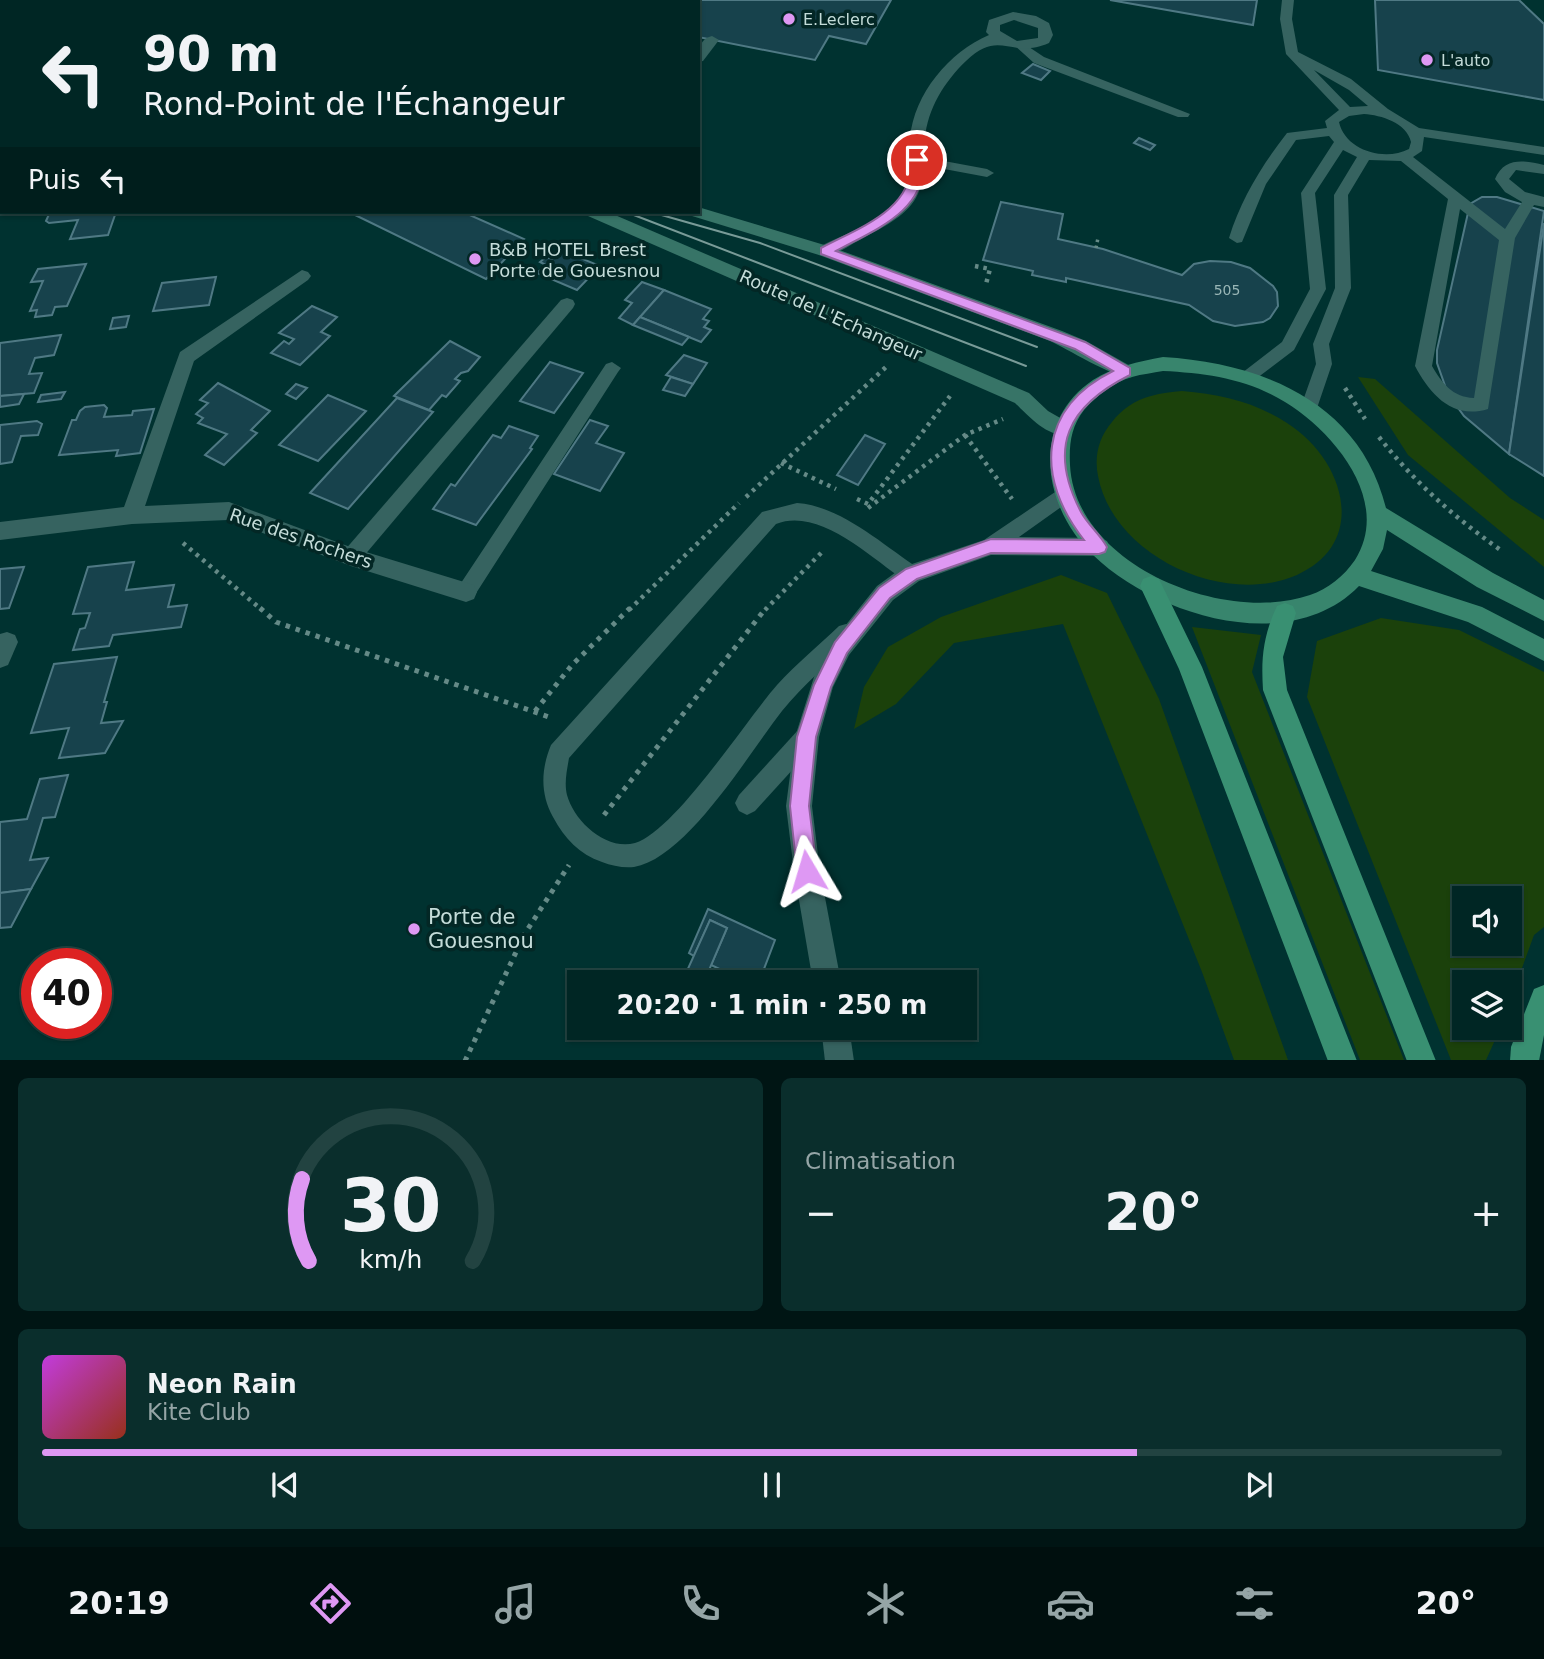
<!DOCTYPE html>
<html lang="fr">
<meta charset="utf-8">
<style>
body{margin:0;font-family:"DejaVu Sans",sans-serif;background:#0a2e2c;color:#f1f3f6;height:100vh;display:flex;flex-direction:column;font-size:26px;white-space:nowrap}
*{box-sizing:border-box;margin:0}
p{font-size:23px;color:#95a5a6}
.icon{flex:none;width:38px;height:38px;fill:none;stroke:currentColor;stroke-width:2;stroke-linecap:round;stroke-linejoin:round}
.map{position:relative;height:1060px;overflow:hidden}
.side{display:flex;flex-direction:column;gap:18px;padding:18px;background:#001514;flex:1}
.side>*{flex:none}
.hud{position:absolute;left:0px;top:0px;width:700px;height:214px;box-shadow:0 2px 5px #0004,0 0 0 2px #224341;background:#002624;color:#f1f3f6;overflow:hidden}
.tools{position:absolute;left:1452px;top:886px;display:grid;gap:14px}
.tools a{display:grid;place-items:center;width:70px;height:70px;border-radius:0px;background:#002624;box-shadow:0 2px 5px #0004,0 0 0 2px #224341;font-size:35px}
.speed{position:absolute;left:21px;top:948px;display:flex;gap:14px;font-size:35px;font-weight:700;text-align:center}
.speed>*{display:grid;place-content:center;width:91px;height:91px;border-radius:50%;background:#002624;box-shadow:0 2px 5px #0004,0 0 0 2px #224341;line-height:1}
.speed .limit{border:10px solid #d22;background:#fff;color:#111}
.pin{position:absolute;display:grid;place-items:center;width:60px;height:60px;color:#fff;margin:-30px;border:4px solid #fff;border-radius:50%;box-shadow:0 2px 7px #0007}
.me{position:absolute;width:77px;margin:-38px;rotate:353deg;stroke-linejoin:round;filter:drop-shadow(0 0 5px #0008)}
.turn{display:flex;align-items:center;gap:24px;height:147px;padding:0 28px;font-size:32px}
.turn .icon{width:91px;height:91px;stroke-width:2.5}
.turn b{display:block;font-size:49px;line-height:60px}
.then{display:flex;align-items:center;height:66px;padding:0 28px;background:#0003;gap:14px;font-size:26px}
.big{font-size:52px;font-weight:600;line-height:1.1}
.side .card{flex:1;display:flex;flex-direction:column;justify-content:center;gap:10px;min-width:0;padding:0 24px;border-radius:10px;background:#0a2e2c}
.side .dial{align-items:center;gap:0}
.dial svg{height:182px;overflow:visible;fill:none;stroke:#224341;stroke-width:7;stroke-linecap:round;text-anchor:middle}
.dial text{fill:#f1f3f6;stroke:none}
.song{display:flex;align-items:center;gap:21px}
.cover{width:84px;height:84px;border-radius:10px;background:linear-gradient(135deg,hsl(290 70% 55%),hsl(10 70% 35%))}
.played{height:7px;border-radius:4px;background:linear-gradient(90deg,#de98f3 75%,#224341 75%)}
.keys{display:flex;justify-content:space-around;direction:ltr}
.heat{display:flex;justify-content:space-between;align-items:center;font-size:38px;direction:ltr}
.side .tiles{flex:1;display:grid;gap:18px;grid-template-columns:1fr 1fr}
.card:last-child{grid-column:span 2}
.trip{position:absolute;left:567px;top:970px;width:410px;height:70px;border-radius:0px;background:#002624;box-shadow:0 2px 5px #0004,0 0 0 2px #224341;font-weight:600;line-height:70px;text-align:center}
.dock{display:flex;height:112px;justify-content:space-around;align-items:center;background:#000f0e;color:#95a5a6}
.dock .icon{width:49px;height:49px}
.dock .selected{color:#de98f3}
.dock b{font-size:32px;color:#f1f3f6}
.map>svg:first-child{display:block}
</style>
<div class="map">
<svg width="1544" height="1061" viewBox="0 0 1544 1061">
<rect width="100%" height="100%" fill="#003230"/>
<g fill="#1b410b" fill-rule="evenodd">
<polygon points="1358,377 1375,379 1510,498 1544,520 1544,567 1408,455"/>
<path d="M1182 391C1221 394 1254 402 1287 423 1344 459 1370 542 1297 575 1224 607 1113 556 1098 476 1094 456 1099 437 1112 422 1121 410 1135 400 1151 396 1161 393 1172 392 1182 391Z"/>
<polygon points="1061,575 1107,593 1159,699 1288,1060 1234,1060 1202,972 1063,624 954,643 896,704 854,729 864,687 888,647 941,617"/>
<path d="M1381 618 1459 630 1544 672V927L1534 935 1510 1001V982H1465V1027H1501L1486 1060H1451L1307 697 1317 641ZM1465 898H1510V943H1465Z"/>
<polygon points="1192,627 1261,635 1252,672 1404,1060 1360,1060"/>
</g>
<g fill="#17424c" stroke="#4f7984" stroke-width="2">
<polygon points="699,0 891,0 866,44 829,36 815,60 698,37"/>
<polygon points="1110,0 1257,0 1253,25"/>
<polygon points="1375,0 1519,0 1544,24 1544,100 1378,70"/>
<polygon points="1033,64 1050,71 1041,80 1022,73"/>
<polygon points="1139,138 1155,145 1150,150 1134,143"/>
<polygon points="1482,197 1497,197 1544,211 1509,454 1464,416 1448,394 1437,363 1437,350 1470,204"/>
<polygon points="1001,202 1063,214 1058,239 1103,249 1182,275 1194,264 1210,261 1231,262 1250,268 1273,286 1277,292 1278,306 1270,318 1263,322 1235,326 1213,321 1189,305 1066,278 1066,282 1032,275 1033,271 983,260"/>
<polygon points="50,212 116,212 108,235 70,239 78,220 49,223 46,221"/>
<polygon points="349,212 463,212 524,239 486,279"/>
<polygon points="1544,223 1544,476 1509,454"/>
<polygon points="561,250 600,266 577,290 537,273 546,265 540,262 546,257 552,259"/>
<polygon points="86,264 67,306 55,307 52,315 35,317 37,310 30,311 43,281 31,282 38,269"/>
<polygon points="216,277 209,305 153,311 162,283"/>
<polygon points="642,282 664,290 633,325 619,318 632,303 625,300"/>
<polygon points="664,290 711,309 703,319 709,321 704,327 711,330 701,342 640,317"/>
<polygon points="312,306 337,317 321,332 330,336 300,365 271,353 284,341 289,344 294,339 279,333"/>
<polygon points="129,316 126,327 110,329 113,318"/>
<polygon points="640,317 689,337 682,345 633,325"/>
<polygon points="61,335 54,355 35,358 29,374 42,373 34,393 0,396 0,343"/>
<polygon points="450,341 480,357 468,371 461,373 455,379 460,381 446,397 442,395 429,410 394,396"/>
<polygon points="684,355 707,363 693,384 666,375"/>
<polygon points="550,362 583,373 554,413 520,401"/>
<polygon points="671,377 693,384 685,396 663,390"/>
<polygon points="218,383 270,411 251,430 257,433 224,465 205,455 227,434 198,423 203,418 196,414 208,403 200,400"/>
<polygon points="296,384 307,388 296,399 286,394"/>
<polygon points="65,392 61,399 38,402 41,395"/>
<polygon points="24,394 19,404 0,407 0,396"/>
<polygon points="328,395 366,411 318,461 279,445"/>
<polygon points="397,398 433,412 348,509 310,493"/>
<polygon points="104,405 107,408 104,417 132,415 133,411 154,409 140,453 116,456 118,450 59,455 72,420 76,420 80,411 85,407"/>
<polygon points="590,420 608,426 596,443 624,453 600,491 554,474"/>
<polygon points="37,421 42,424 38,435 21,436 12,462 0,464 0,425"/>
<polygon points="509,426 538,436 530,448 532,449 476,525 433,509 451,484 455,486 493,435 501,438"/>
<polygon points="865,435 885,444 858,485 837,475"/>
<polygon points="134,562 126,590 174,585 168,607 187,605 181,627 113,635 109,646 73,650 80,629 85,628 90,613 73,614 88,567"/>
<polygon points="24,567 9,608 0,609 0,569"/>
<polygon points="117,657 104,702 107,702 101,723 123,721 105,753 59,758 69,728 31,733 54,664"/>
<polygon points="68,775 55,817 43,818 30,860 48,858 31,889 0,893 0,822 27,819 40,779"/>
<polygon points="31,889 11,927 0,928 0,893"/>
<polygon points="708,909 775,940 759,982 747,982 711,965 727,928 710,920 694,956 689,953"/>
<polygon points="710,920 727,928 704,982 686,973"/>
</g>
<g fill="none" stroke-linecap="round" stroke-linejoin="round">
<polyline stroke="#658a87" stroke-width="3.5" stroke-dasharray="2.5 3.5" stroke-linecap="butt" points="1096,248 1098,238"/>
<g stroke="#658a87" stroke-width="4.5" stroke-dasharray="3.5 5" stroke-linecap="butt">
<polyline points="975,266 990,269 986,284"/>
<polyline points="1345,388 1365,419"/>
<polyline points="965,435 1012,499"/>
<path d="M1379 437C1414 482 1455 518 1502 551"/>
<polyline points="781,463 836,489"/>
<polyline points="746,497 886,367"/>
<polyline points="857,499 868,504 950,396"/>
<polyline points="868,508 965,435 1003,419"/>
<polyline points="183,543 262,610"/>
<polyline points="629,610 739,503"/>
<polyline points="765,610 824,550"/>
</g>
<g stroke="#658a87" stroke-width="5" stroke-dasharray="4.5 6" stroke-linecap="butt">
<polyline points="260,608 276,622 549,717"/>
<polyline points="535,711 572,665 630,608"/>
<polyline points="604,815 766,608"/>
<polyline points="722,974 739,982"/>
<polyline points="465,1061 524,935 569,865"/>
</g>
<g fill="#366360" fill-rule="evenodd">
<path d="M1282 0H1294L1292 19 1298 52 1351 79 1388 109 1419 128 1544 147V155L1424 137 1422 151 1413 157 1505 229 1522 202 1505 192 1495 179C1504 157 1524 160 1544 165V174L1516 170 1509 179 1525 192 1544 197V207L1534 205 1515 238 1488 409C1452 420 1430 394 1415 366L1448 199 1401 161 1369 160 1348 195 1351 288 1329 344 1332 364 1315 414H1303L1300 409 1316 364 1313 344 1335 288 1334 195 1357 157 1343 150 1315 193 1326 289 1294 350 1253 381H1241L1238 376 1282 342 1310 289 1301 193 1334 142 1329 136 1296 140 1266 184 1242 242 1237 243 1229 238C1241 199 1262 165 1287 133L1327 128 1325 121 1339 110 1286 54 1280 19ZM1314 70 1349 90 1368 106 1350 107ZM1364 114C1381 115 1407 123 1411 142L1409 149C1384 162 1345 150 1339 122L1349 116ZM1460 209 1499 240 1474 398C1452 397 1442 383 1432 366Z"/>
<polygon points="1020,41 1044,57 1190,114 1188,117 1178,117 1034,63 1014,45"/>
<polygon points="917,156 987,169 994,173 987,177 912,163 910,160"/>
<polygon points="567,298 573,300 575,304 573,308 358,563 351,565 344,563 341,557 344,551 561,300"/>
<polygon points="612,362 621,368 618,372 473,598 466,601 459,598 456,592 459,586 606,364"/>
<path d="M797 503C841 506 883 545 918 568L921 574 918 580 911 583 904 580C870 557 819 507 776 524L569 758C567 770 564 783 567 795 574 821 606 851 635 843 675 831 746 720 777 685 796 664 818 646 839 626L846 624 853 626 856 633 853 640C829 663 803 685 782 711 749 753 687 858 634 867 623 868 612 866 602 862 579 854 565 839 553 817 540 794 541 769 551 745L762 512Z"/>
<polygon points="807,726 815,729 818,737 815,745 755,811 747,815 739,811 735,803 739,795 799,729"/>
</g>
<path fill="#366360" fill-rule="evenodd" d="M712 36 719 40 703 61 698 62C698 51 699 39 712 36Z"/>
<g fill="#366360" fill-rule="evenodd">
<polygon points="108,0 121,0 107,2"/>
<path d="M1013 12 1036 16 1049 23 1053 35 1049 43C1010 60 1000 28 966 61 945 81 927 109 925 139 923 160 927 182 914 201 901 220 877 230 858 241 846 247 832 259 819 255L817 251 819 247C844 234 885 221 901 196 912 179 907 157 910 138 914 94 949 52 989 35L986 32 989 20ZM1014 20 1038 28V38L1017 41 1000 31V25Z"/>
<polygon points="0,186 2,186 0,199"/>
<polygon points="302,270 308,272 311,276 308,280 194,361 145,506 229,502 353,548 474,585 477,592 474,599 466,602 351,566 228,520 132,524 0,540 0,522 124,507 180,352"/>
<polygon points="7,632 15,635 18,642 8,665 0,668 0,634"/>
</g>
<g fill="#366360" fill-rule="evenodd">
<polygon points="1064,486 1071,488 1074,494 1071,500 1019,537 1099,538 1107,541 1110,547 1107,553 1099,556 991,555 919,581 893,600 849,655 833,687 819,737 812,806 820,871 841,982 813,982 794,871 786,806 795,737 814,677 833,641 877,586 903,567 984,540"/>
<polygon points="821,1027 849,1027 854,1061 825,1061"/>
</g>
<g fill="#377467" fill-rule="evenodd">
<polygon points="36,0 52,0 53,2 37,2"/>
<polygon points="140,0 156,0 157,2 141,2"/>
<path d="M698 207 831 247 1062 331 1086 341 1132 367 1134 372 1132 377C1119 381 1066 348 1050 341L819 255 692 216 690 212H698Z"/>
<path d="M586 212H608L1029 393 1048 411 1069 423 1072 428 1069 433C1049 440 1028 415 1015 403L588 216Z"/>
</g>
<path fill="#38856d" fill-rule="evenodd" d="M1163 357C1262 363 1360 402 1386 508L1493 573 1544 600V621L1477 587 1387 530 1383 549 1371 571 1482 607 1544 639V661L1468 622 1359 586C1290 657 1156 616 1093 555 1043 508 1029 423 1093 380 1115 366 1138 362 1163 357ZM1163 371C1206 373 1248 379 1285 402 1334 432 1392 501 1355 560 1344 576 1328 589 1310 595 1224 625 1075 565 1070 465 1069 444 1071 427 1084 410 1096 396 1114 382 1132 377 1142 374 1153 373 1163 371Z"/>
<g fill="#399072" fill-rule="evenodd">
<polygon points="1151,576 1159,579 1202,667 1357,1061 1328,1061 1179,669 1140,586 1143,579"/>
<path d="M1285 603 1293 606 1296 613 1283 657 1287 690 1436 1061H1407L1263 690C1261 658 1263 636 1277 606Z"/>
<polygon points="1544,985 1544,1035 1539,1061 1510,1061 1511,1047 1534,989"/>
</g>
<g stroke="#799b98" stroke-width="2">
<polyline points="58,0 64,2"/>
<polyline points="77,0 83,2"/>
<polyline points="110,0 116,2"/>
<polyline points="626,212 1026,366"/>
<polyline points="651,212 760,243 1037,347"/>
</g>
</g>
<path fill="#de98f3" stroke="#90639e" stroke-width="2" d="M917 156 923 160C927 211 874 230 836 251L1085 342 1130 368V375C1068 406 1047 447 1081 512 1088 525 1100 534 1107 547L1105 552 1099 554 991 553 917 579 890 598 847 653 831 687 816 737 809 806 817 871 814 878 807 881 800 878 797 871 790 806 797 737 814 685 835 642 879 588 906 569 991 539 1084 540C1035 478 1038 408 1113 371L1075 349 821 254V248C858 228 914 210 911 160Z"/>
<g fill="#de98f3" stroke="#032725" stroke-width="2.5">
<circle cx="789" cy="19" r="7"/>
<circle cx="1427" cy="60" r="7"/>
<circle cx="475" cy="259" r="7"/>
<circle cx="414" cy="929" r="7"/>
</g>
<g text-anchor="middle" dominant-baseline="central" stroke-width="7" stroke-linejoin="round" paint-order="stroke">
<g font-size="14" fill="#99b6b6">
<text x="1227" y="290">505</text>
</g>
<g font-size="16" fill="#c4dcd9" stroke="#032725" text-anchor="start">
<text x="803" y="19">E.Leclerc</text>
<text x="1441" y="60">L'auto</text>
</g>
<g font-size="18" fill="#c4dcd9" stroke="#032725" text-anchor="start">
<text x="489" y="249">B&amp;B HOTEL Brest<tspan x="489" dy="21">Porte de Gouesnou</tspan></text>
</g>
<g font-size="18" fill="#c4dcd9" stroke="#032725">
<text transform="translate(831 315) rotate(24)">Route de L'Echangeur</text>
<text transform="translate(301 538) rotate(19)">Rue des Rochers</text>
</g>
<g font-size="21" fill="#c4dcd9" stroke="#032725" text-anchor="start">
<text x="428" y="917">Porte de<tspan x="428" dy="24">Gouesnou</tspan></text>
</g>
</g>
</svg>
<div class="tools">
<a><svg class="icon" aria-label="sound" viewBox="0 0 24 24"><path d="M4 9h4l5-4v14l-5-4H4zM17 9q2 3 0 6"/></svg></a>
<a><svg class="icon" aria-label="layers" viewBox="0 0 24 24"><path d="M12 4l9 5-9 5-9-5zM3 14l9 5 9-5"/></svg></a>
</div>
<div class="speed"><div class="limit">40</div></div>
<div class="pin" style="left:917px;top:160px;background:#d93025"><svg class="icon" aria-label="arrive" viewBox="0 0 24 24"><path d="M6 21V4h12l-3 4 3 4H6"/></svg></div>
<svg class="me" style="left:807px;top:871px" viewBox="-20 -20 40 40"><path d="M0-17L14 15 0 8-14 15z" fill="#de98f3" stroke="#fff" stroke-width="4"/></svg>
<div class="trip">20:20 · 1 min · 250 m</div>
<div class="hud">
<div class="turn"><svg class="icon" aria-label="left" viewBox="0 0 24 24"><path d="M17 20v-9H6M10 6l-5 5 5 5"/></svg><div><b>90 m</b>Rond-Point de l'Échangeur</div></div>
<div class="then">Puis<svg class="icon" aria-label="left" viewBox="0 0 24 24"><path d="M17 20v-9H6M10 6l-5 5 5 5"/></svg></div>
</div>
</div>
<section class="side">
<div class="tiles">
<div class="card dial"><svg viewBox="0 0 100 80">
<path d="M14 69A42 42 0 1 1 86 69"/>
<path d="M14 69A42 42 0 0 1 11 33" stroke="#de98f3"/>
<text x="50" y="56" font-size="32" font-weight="700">30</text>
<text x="50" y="72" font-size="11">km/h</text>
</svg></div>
<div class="card"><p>Climatisation</p>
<div class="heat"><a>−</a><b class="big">20°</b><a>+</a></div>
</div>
<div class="card">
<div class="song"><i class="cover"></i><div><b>Neon Rain</b><p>Kite Club</p></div></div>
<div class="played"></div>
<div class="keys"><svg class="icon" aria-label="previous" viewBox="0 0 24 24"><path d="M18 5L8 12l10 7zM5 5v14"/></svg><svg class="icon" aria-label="pause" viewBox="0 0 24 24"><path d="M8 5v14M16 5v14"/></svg><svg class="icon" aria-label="next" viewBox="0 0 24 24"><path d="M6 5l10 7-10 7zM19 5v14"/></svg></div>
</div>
</div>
</section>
<nav class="dock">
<b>20:19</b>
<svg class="icon selected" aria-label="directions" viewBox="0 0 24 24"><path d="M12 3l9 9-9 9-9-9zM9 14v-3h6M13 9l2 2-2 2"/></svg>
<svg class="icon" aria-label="music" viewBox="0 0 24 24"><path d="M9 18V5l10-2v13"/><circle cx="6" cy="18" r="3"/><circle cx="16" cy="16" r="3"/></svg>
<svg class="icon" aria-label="phone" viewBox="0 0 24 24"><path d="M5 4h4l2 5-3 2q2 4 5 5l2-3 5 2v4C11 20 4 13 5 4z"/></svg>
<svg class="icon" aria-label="climate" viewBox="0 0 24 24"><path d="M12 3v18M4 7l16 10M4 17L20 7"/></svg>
<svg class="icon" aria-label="car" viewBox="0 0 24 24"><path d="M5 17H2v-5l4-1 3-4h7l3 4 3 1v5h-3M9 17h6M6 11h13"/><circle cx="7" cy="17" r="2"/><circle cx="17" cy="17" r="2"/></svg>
<svg class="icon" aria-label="filters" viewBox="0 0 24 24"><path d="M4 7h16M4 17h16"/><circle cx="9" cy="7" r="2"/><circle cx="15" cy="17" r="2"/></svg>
<b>20°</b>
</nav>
